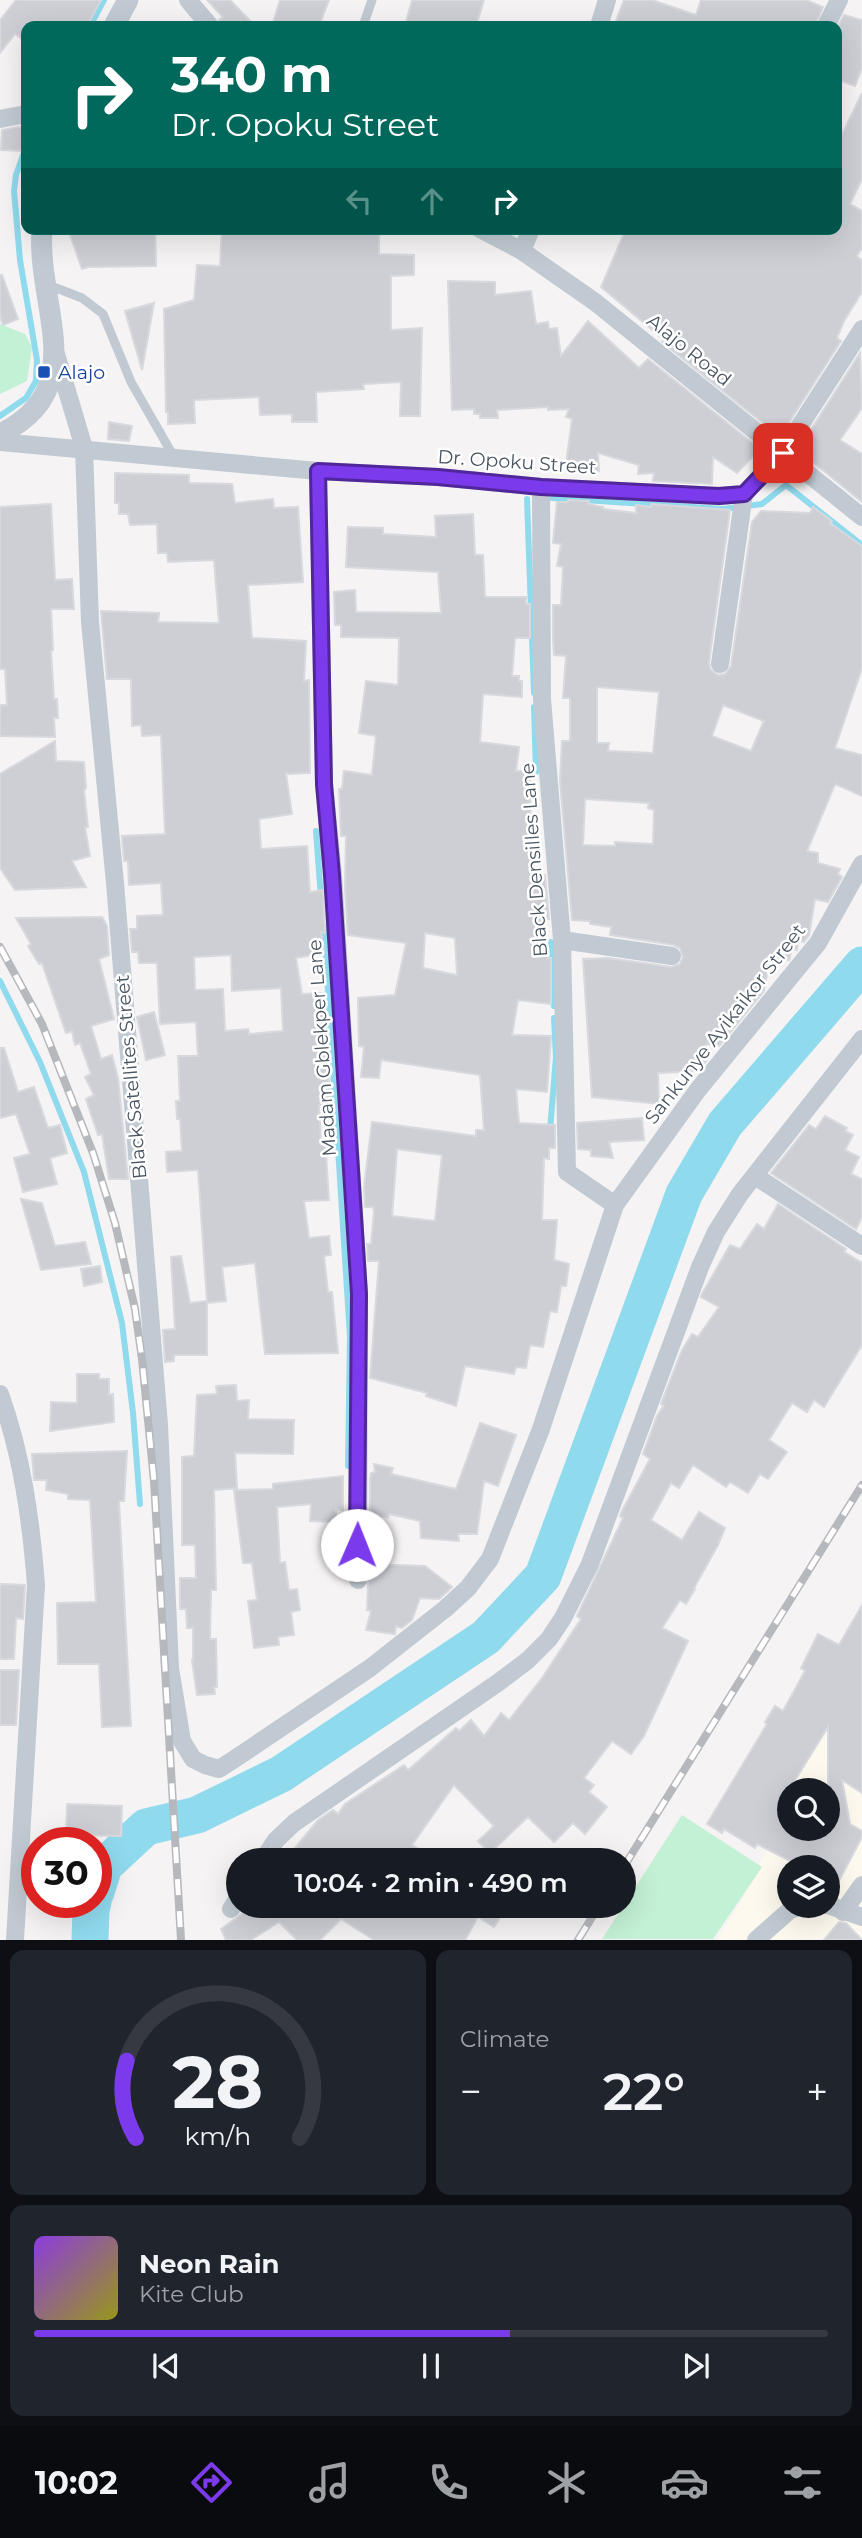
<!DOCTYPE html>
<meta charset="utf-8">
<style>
body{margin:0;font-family:Montserrat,sans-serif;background:#20242c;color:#f1f3f6;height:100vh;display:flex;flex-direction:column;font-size:26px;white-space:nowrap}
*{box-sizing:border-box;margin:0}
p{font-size:23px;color:#9ea1a6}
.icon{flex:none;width:38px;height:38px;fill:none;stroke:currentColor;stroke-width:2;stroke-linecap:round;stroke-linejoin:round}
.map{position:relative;height:1940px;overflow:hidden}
.side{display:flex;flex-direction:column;gap:10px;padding:10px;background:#0d0f14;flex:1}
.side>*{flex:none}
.hud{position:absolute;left:21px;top:21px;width:821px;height:214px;border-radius:14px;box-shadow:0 7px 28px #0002;background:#00695c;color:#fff;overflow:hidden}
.controls{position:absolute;left:777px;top:1778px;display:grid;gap:14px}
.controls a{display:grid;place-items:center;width:63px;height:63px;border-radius:50%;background:#171b24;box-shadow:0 7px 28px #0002;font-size:35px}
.speed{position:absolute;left:21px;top:1827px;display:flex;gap:14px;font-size:35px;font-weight:700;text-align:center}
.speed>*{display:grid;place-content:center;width:91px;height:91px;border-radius:50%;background:#171b24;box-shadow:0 7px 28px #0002;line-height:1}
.speed .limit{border:10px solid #d22;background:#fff;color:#111}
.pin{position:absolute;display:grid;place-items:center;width:60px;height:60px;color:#fff;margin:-30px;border-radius:14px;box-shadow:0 4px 10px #0006}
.me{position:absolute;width:77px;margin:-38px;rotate:1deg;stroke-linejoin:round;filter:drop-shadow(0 0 5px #0008)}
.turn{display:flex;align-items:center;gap:24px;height:147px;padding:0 35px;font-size:32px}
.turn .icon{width:91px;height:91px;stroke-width:2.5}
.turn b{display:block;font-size:49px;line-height:60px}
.lanes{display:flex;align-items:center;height:66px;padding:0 35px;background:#0003;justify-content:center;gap:35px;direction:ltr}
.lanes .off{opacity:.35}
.big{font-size:52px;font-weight:600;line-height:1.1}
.side .card{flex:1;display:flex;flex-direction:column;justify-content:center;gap:10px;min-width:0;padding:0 24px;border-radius:14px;background:#20242c}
.side .dial{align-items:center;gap:0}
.dial svg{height:182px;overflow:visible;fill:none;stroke:#363941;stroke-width:7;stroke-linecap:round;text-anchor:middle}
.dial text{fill:#f1f3f6;stroke:none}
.song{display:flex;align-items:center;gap:21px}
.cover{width:84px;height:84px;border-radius:10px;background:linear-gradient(135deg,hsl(270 70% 55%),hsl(60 70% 35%))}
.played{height:7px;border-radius:4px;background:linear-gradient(90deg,#7c3aed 60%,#363941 60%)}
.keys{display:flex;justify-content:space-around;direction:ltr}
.heat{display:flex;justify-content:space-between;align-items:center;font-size:38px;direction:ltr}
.side .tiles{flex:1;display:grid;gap:10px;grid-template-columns:1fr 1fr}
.card:last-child{grid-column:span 2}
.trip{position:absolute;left:226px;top:1848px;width:410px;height:70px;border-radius:35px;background:#171b24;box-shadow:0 7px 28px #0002;font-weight:600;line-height:70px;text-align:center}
.tabs{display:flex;height:112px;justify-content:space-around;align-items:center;background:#090b0e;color:#9ea1a6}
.tabs .icon{width:49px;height:49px}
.tabs .active{color:#7c3aed}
.tabs b{font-size:32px;color:#f1f3f6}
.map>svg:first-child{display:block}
</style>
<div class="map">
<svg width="862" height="1940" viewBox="0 0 862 1940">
<rect width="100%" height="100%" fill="#f5f3f3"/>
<path fill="#fdf9ef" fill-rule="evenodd" d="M862 1634V1939L717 1940 752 1882 789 1797V1829H828V1790H792ZM789 1867H828V1906H789Z"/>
<g fill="#c3f1d5">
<polygon points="0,324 25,334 32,347 27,381 0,394"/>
<polygon points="682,1815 762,1867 713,1939 602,1939"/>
</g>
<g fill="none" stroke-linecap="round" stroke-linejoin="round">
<g stroke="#90daee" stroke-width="6">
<polyline points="90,26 104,0"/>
<polyline points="0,416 26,398 36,381 37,360 20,260 14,191 16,175 26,147"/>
<polyline points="552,498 724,509 762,504 786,485 862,545"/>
<polyline points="527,499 534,693"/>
<polyline points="534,707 536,772"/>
<polyline points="316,831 321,898"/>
<polyline points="324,927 350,1337 348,1466"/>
<polyline points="551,942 554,1006"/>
<polyline points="0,981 40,1062 84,1172 122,1323 133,1413 140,1504"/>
<polyline points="550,1130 556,1057 554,1018"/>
</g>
<g stroke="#90daee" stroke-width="37">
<polyline points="96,1892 104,1866 146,1827 197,1815 281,1774 486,1637 543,1576 684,1194 725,1124 862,965"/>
<polyline points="90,1940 91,1910 93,1902"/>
</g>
</g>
<g fill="#cdcfd5" stroke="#d7d9de" stroke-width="2" fill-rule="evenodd">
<polygon points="16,0 101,0 87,26 26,26 26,42 15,34 0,53 0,20"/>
<polygon points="207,0 230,0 255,26 221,26 219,20 223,17"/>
<polygon points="280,0 329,0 319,26 272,26"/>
<polygon points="412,0 484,0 476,26 405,26"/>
<polygon points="624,0 652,0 696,15 701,0 806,0 823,7 815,26 614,26"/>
<polygon points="844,15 862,20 862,68 855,86 836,79 836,30"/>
<polygon points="862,93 862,179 850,204 862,211 862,248 857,256 862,261 862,292 844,321 837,338 841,341 781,435 777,431 775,433 662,342 664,340 650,328 601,287 626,229 836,229 836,147"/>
<polygon points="18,127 25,128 23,151 1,150 2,130"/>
<polygon points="68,229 155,229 156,266 89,267 82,269"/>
<polygon points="222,229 379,229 379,254 414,255 414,275 391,276 391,330 422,328 420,416 400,416 401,382 363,384 364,389 316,392 317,422 292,422 292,414 260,415 259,397 194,400 195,423 168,424 168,412 166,412 164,309 194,300 197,265 220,266"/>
<polygon points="0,275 2,275 18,319 3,325 0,316"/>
<polygon points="448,281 495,282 495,295 531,291 536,324 548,322 549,329 557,328 561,356 588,321 639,368 648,359 760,449 737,473 713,457 712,484 653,481 654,473 638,474 639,465 598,453 599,471 572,473 572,465 566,464 572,419 566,417 569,409 548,410 548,407 497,410 498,418 480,418 480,414 474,414 474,409 452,410"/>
<polygon points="154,303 142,370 125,311"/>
<polygon points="860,353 862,408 840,440 862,454 862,502 798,450"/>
<polygon points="109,422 132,426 129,441 108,439"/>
<path d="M115 473 189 475V483L232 484 235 503 273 499 274 508 298 507 303 582 248 585 252 638 306 641 304 681 309 680 310 773 286 774 292 814 259 819 261 849 307 846 310 892 323 890 325 933 321 932 324 953 296 958 302 994 323 993 326 1055 332 1104 319 1105 321 1140H325L329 1200 304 1201 309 1238 329 1236 331 1255 324 1256 328 1292H332L338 1353 265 1354 255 1263 222 1267 226 1301 207 1303V1355H174V1361L165 1362 163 1330 175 1329 171 1257 181 1256 190 1303 207 1301 198 1170 167 1172 166 1152 182 1151 180 1119H177L176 1101H180L178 1056H198L196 1022 160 1024 157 963H139L138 952H132L130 929H137V916L163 915 161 883 129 885 128 861H124L122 836 165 834 161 735 142 736 141 725 132 726 131 679H107L101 611 159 613 158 622 219 623 214 560 168 562 167 553H158L157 524 130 525 128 514H119V503H115ZM231 955 232 991 281 988 283 1031 249 1034 248 1029 225 1031 223 989 195 990 194 957Z"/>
<path d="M568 500 589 501 588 504 603 507V509L636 513V505L651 507V504L730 510 709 662 710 669 718 675 725 674 731 666 752 522 761 511 810 513 813 507 832 521 830 523 862 546V668L835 748 862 755V796L835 784 807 851 818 853V863L840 869 838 874 842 877 828 902 815 899 809 935 804 942 798 941 797 950 792 949 789 960 770 957 764 991 719 1046 706 1044 707 1060 698 1071 658 1073 659 1104 592 1097 583 959 608 958 671 967 680 964 683 957 680 948 674 945 610 935 611 927 590 924V921L572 920 560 781 562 741H570V698H563L566 656 554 655 553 638V605H561L563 567 557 566 561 544 553 543 557 502H568ZM597 687 659 692 653 753 608 751 609 743H597ZM723 705 764 721 751 751 712 736ZM585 799 649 803 648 808 654 810 653 844 615 842V846L583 845Z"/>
<polygon points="51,504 55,580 72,579 74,609 51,609 53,650 51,651 54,699 57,699 58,718 54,718 55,737 0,736 0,705 7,705 5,669 0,669 0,507"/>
<path d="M473 514 475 555H483L485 597H526V604H530V638H515L512 676H519V681H522V697L483 694 480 742 519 747 516 771H530L531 875H545L549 919H543L548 958H551V1004L518 1000 512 1035 551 1036 547 1092 516 1089 519 1123 555 1125V1148H549V1159L544 1158 542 1220H557L554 1260 569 1264 566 1286H561L557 1312 550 1311 543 1347 530 1345 526 1368 516 1367 514 1374 465 1366 456 1406 426 1396 427 1393 370 1378 379 1261H368L367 1244H371L374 1212 373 1207H365L364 1187 372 1122 476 1136V1130H484L480 1075 381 1060 379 1078 361 1077 364 1047 359 1046 358 998 395 995 406 943 348 935 345 888 346 836H341L339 789H342L344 771 372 775 376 736 359 733 366 681 398 685 399 638 341 637V625H335L334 592 355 590 356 612 441 613 438 572 346 567 348 527 383 528V534L436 537 435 516ZM425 933 455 938 457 975 423 968ZM397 1149 442 1155 435 1221 392 1216Z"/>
<polygon points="55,741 56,761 84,762 86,788 84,790 88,827 85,827 90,856 72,861 86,887 15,890 0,868 0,774"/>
<polygon points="102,917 107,926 109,955 99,959 114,1019 91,1026 101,1059 112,1055 118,1078 128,1179 109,1179 102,1134 98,1135 86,1099 94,1095 85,1077 91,1074 80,1043 75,1045 72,1031 66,1033 42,963 39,964 28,946 31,944 16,918"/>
<polygon points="154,1012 165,1055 146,1060 137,1017"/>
<polygon points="0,1048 4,1048 18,1092 34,1087 48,1128 60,1125 67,1153 50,1158 57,1184 23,1192 14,1158 30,1154 16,1114 0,1118"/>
<polygon points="825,1116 847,1128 845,1131 853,1135 845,1150 859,1157 851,1174 862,1179 862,1217 856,1229 771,1173 809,1125 816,1129"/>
<polygon points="642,1118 644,1140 609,1142 613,1158 591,1156 591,1150 578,1149 577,1123"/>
<polygon points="21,1199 42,1203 55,1246 85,1242 91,1264 41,1270"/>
<polygon points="778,1204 846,1249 844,1252 862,1263 862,1345 824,1407 814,1400 807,1412 792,1403 769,1440 787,1452 768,1479 760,1474 748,1493 730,1482 726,1487 693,1465 679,1488 671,1483 651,1520 682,1540 699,1512 725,1528 718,1545 694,1588 695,1589 686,1604 680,1600 662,1628 688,1641 644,1736 631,1754 612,1741 584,1778 594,1785 589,1792 607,1807 585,1834 573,1823 554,1842 528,1817 490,1853 478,1841 494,1826 454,1785 412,1845 438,1860 285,1860 318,1820 333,1810 338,1814 345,1804 404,1765 408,1770 456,1728 459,1731 471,1720 484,1736 501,1713 509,1720 542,1678 581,1619 577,1616 623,1518 620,1516 622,1511 650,1459 643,1454 657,1416 664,1405 661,1404 682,1350 692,1334 698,1337 719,1307 701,1297 702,1294 730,1245 740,1249 757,1224 764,1229"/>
<polygon points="100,1266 102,1282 84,1286 81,1269"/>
<polygon points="77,1374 99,1374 99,1379 109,1379 109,1395 113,1394 114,1422 50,1431 51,1402 77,1403"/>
<polygon points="236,1385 237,1401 249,1400 248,1419 294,1420 293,1454 235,1453 237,1488 214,1490 216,1590 211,1590 210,1639 216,1639 217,1687 214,1687 215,1694 197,1695 192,1660 193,1660 193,1628 187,1628 186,1609 180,1609 180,1578 196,1578 195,1545 182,1545 182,1457 194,1456 197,1395 217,1394 216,1386"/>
<polygon points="480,1423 516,1435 498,1486 484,1481 477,1534 458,1534 459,1541 421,1538 420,1521 389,1514 388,1517 370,1514 370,1478 371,1473 375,1472 374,1464 393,1468 391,1474 456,1489"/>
<polygon points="127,1451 124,1501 119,1501 131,1726 102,1727 99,1664 58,1664 57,1603 96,1602 90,1500 68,1499 68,1494 46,1490 47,1480 34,1480 32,1454"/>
<polygon points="343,1476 343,1510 336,1509 336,1522 310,1521 311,1504 277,1507 280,1563 285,1562 289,1590 297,1589 300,1610 291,1612 294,1635 278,1637 279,1645 254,1648 248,1601 257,1600 252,1563 243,1563 234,1490 273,1489 273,1484"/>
<polygon points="369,1564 425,1566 452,1587 439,1599 420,1598 412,1620 402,1628 396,1626 395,1634 366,1630 371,1611 367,1610"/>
<polygon points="0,1584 25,1585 23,1619 16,1618 14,1659 0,1659"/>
<path d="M862 1605V1793L842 1780 850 1824 862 1831V1837L832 1894H828V1867H802L757 1844 755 1848 724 1829 722 1833 707 1824 767 1724 765 1722 775 1706 783 1711 805 1671 801 1668 818 1634 839 1645ZM828 1727V1829H789V1790Z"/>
<polygon points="0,1670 19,1670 16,1725 0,1725"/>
<polygon points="67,1804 122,1806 121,1836 66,1835"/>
<polygon points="253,1906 507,1906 494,1927 478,1917 465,1940 374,1940 341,1919 320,1940 297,1940 279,1922 251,1940 226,1940 221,1929"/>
<polygon points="839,1922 846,1923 862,1940 824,1940"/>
</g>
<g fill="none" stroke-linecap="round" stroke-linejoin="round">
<g stroke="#c1cad2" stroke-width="9">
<polyline points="363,26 372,0"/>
<polyline points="46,284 82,298 103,314 131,382 174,457"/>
</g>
<g stroke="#c1cad2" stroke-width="18">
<polyline points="188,0 210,26"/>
<polyline points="599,26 607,0"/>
<polyline points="826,26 839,0"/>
<polyline points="0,119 26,114"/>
<polyline points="480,229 522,251 595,302 862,517"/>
<polyline points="522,251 531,229"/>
<polyline points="56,354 84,448 90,622 115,883 159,1425 170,1668 182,1741 193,1759 205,1765 219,1769 233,1760 370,1668 445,1609 468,1588 490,1559 541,1429 615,1205 697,1091 818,943 862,864"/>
<polyline points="0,442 318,471 438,477 541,487 719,496 744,494 783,452 862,329"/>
<polyline points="318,471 324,784 333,875 359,1294 358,1580"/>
<polyline points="541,487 542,699 562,940 567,1172 615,1205"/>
<polyline points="720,664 744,494"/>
<polyline points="562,940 672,956"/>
<polyline points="755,1176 862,1246"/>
<path d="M0 1394C22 1455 31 1520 36 1585L15 1940"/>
<polyline points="263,1860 276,1840 294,1823 499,1682 528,1660 549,1639 563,1618 590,1564 700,1267 716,1232 740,1194 862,1039"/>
<polyline points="828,1905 862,1917"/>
<polyline points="231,1909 238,1898"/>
<polyline points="843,1912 862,1885"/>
<polyline points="756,1940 790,1910 801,1906"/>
</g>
<g stroke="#c1cad2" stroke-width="21">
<polyline points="114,26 128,0"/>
<path d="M0 434C93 389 36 307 42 229"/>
</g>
<g stroke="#b5b8bd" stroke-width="8">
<g id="rail">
<polyline points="0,947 42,1024 93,1153 115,1223 135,1309 142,1359 154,1481 181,1940"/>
<polyline points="623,1868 862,1485"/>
<polyline points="578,1940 599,1906"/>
</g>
</g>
<use href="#rail" stroke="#fff" stroke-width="5" stroke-dasharray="16" stroke-linecap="butt"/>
</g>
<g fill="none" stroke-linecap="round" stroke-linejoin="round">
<g stroke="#51269a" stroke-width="18">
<polyline id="route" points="357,1545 359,1294 332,875 324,784 318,471 438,477 541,487 719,496 744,494 783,453"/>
</g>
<use href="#route" stroke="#7c3aed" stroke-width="12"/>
</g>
<rect fill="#1a4fb4" stroke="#fff" stroke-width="2.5" x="37" y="365" width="14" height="14" rx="3.5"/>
<g text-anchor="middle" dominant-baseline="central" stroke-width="5" stroke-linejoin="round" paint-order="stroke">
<g font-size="19" fill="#4a5661" stroke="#fff">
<text transform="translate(689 350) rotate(39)">Alajo Road</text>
<text transform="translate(517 462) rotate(4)">Dr. Opoku Street</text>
<text transform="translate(534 860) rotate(-94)">Black Densilles Lane</text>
<text transform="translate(725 1024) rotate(-52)">Sankunye Ayikaikor Street</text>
<text transform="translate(322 1048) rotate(-94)">Madam Gblekper Lane</text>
<text transform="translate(131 1077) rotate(-95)">Black Satellites Street</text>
</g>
<g font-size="19" fill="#164399" stroke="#fff" text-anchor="start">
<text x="58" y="372">Alajo</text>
</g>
</g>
</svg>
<div class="controls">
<a><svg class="icon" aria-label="search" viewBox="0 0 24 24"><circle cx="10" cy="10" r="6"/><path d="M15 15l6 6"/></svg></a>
<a><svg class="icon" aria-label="layers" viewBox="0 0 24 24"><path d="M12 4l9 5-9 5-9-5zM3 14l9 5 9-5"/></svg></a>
</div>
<div class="speed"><div class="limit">30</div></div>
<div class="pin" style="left:783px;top:453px;background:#d93025"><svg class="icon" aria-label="arrive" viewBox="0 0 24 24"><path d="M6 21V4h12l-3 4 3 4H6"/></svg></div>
<svg class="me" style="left:357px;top:1545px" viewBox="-20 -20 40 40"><circle r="19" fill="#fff"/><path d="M0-13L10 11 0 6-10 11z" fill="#7c3aed"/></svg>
<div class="trip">10:04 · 2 min · 490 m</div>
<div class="hud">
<div class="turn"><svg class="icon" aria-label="right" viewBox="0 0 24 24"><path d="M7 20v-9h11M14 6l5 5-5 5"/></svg><div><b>340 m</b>Dr. Opoku Street</div></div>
<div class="lanes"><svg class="icon off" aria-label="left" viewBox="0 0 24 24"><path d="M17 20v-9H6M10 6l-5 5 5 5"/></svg><svg class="icon off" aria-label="ahead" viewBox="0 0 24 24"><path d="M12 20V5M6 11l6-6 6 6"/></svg><svg class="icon" aria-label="right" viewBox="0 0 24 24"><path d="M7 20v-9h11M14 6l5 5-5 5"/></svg></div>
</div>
</div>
<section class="side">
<div class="tiles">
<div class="card dial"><svg viewBox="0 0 100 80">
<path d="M14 69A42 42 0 1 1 86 69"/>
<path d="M14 69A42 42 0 0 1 10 35" stroke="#7c3aed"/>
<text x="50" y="56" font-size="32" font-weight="700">28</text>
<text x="50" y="72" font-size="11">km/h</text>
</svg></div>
<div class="card"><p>Climate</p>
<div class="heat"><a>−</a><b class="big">22°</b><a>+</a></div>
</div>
<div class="card">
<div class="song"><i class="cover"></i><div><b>Neon Rain</b><p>Kite Club</p></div></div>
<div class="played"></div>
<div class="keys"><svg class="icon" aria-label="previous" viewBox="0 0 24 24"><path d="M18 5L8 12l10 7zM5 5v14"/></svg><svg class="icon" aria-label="pause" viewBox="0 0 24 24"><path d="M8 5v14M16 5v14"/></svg><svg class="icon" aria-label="next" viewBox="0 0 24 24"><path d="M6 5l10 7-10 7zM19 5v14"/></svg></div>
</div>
</div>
</section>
<nav class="tabs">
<b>10:02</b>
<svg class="icon active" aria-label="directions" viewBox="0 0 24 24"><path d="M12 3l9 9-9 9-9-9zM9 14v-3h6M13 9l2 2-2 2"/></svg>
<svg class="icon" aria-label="music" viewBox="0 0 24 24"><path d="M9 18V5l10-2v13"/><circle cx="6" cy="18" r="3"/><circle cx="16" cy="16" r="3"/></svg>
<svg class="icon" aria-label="phone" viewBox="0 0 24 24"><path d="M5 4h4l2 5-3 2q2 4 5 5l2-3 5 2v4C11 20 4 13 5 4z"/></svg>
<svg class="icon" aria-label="climate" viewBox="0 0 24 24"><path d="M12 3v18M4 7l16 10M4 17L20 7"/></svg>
<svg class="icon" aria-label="car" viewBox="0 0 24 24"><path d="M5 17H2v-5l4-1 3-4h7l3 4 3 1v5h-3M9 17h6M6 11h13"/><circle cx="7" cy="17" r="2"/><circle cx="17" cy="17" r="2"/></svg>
<svg class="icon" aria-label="filters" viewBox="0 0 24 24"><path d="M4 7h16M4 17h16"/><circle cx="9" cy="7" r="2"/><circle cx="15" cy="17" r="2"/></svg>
</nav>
